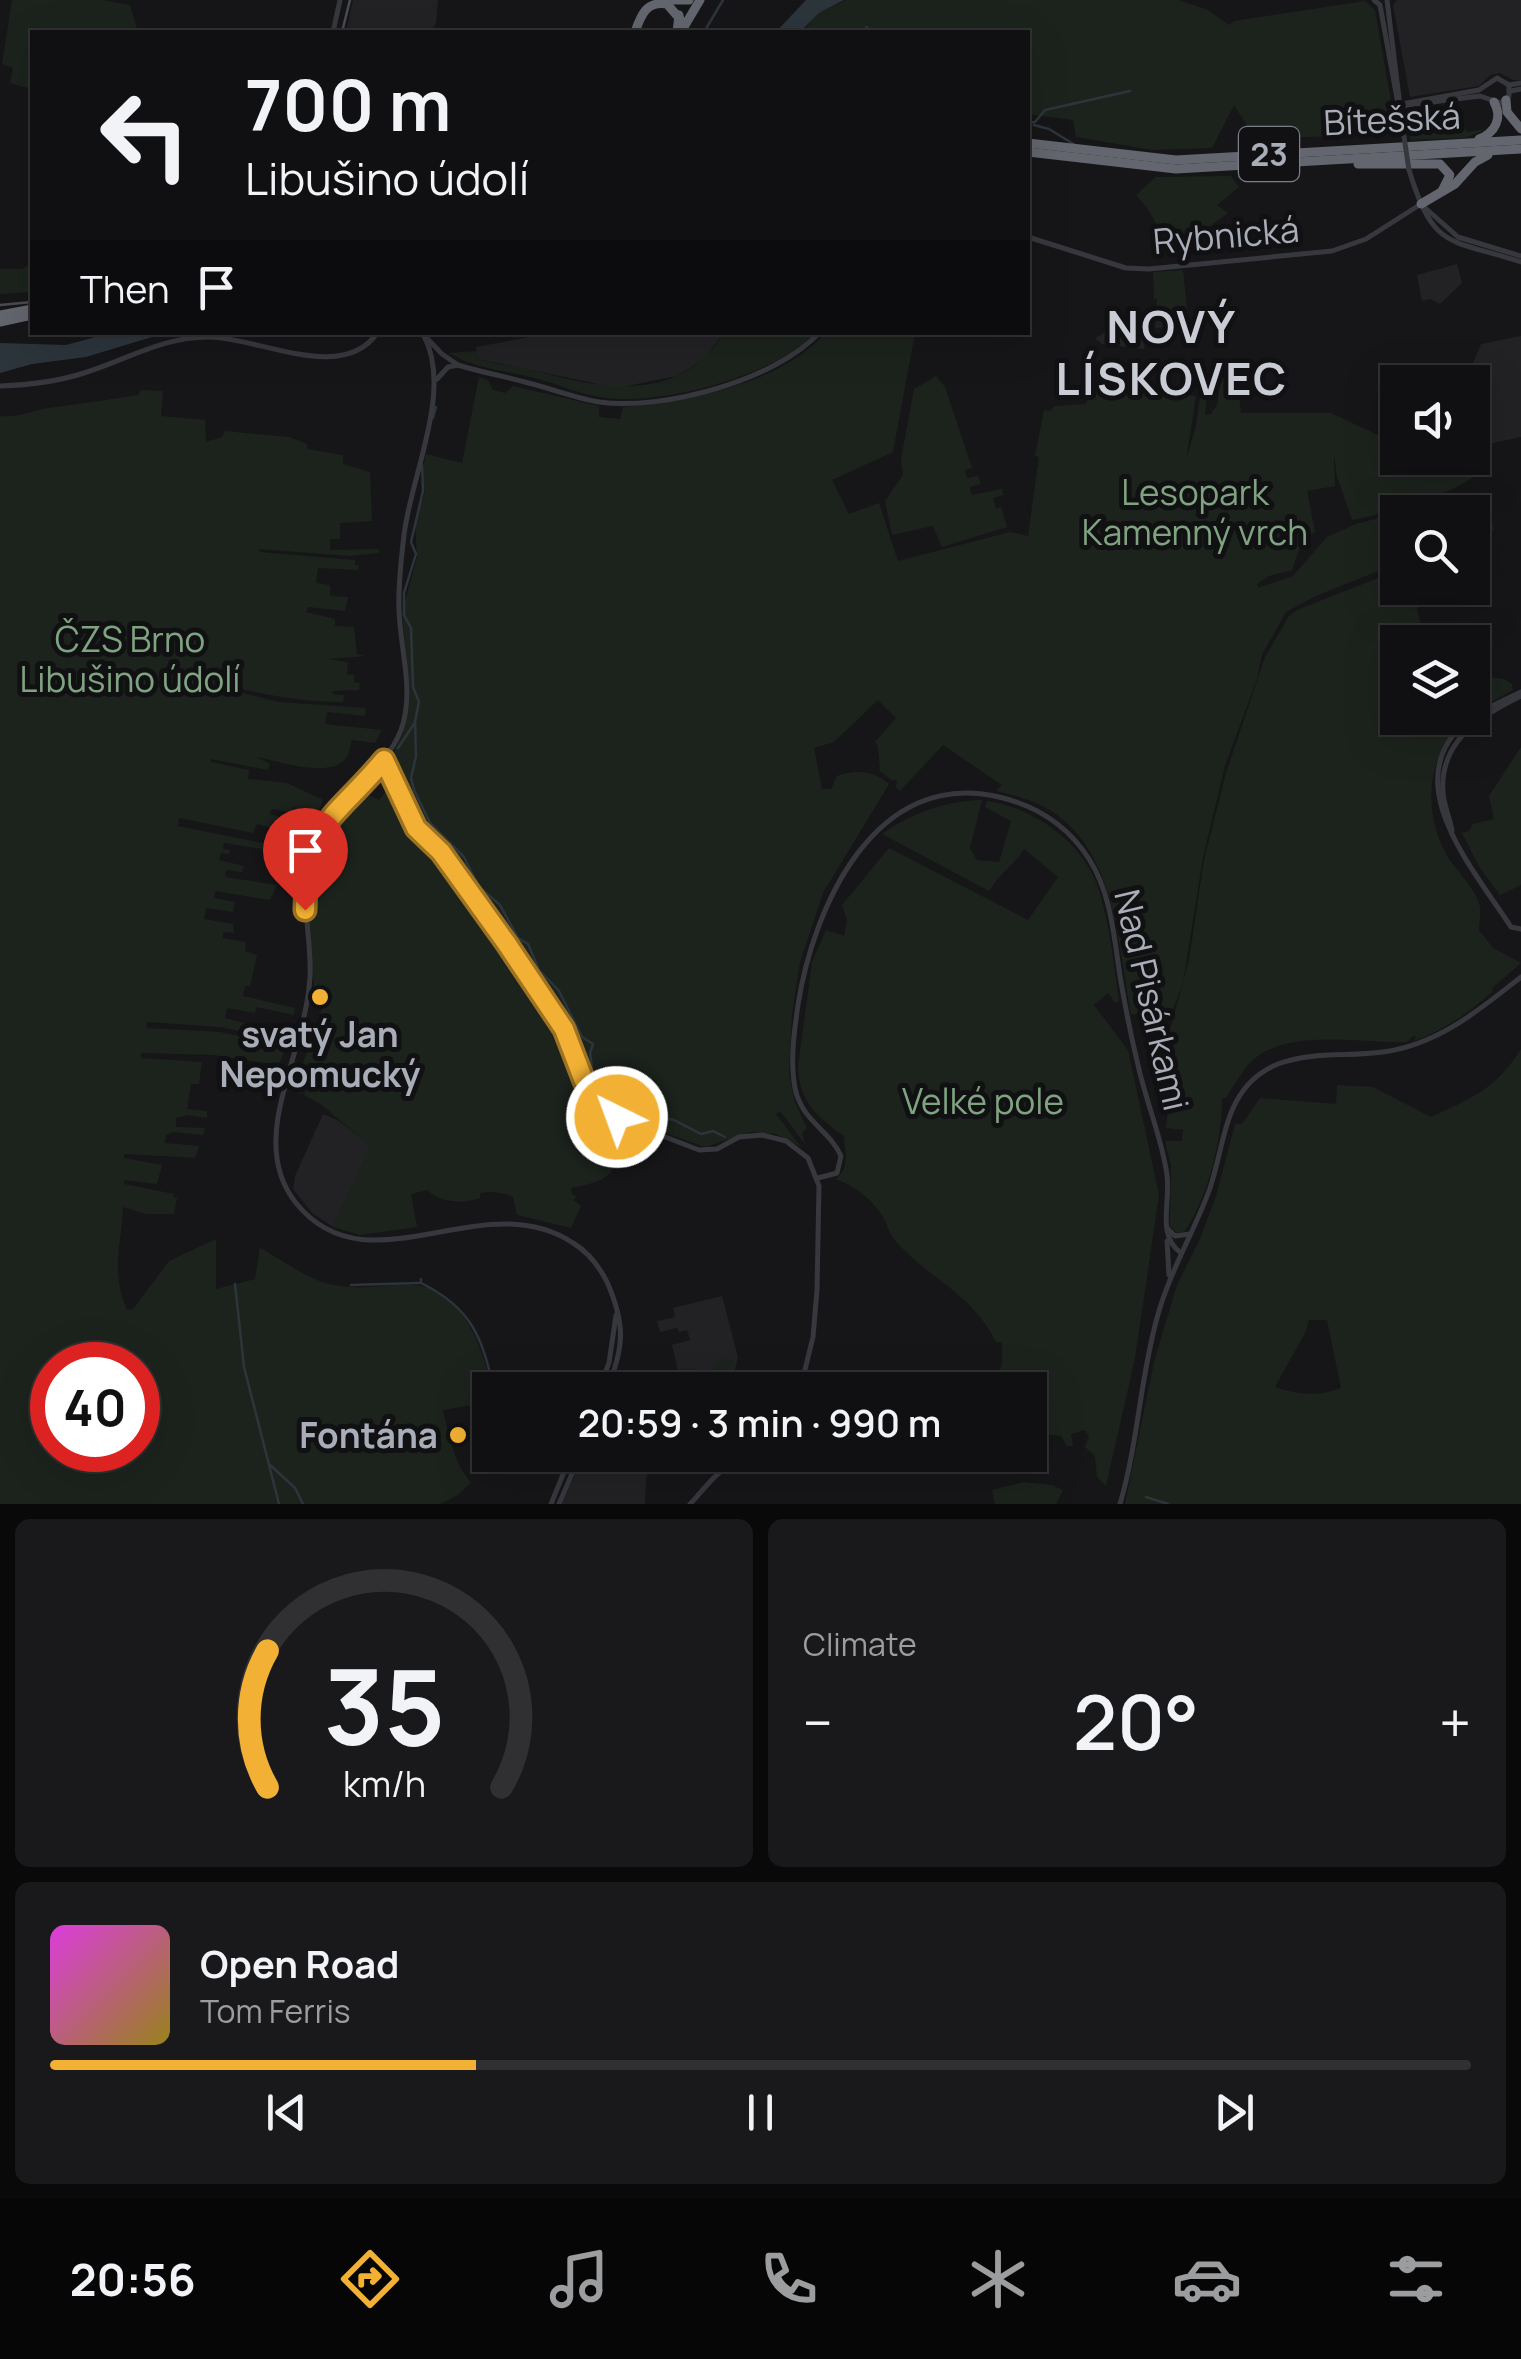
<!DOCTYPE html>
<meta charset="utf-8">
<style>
body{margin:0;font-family:Manrope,sans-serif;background:#19191b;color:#f1f3f6;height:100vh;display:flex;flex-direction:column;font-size:38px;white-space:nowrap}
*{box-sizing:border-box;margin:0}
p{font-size:32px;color:#9c9d9f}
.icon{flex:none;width:55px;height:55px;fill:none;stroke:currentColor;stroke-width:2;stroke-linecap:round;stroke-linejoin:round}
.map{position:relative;height:1504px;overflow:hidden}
.drawer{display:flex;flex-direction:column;gap:15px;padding:15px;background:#09090a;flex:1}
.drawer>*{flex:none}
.hud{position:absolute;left:30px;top:30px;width:1000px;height:305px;border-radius:0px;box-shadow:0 10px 40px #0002,0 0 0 2px #303032;background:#101012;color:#f1f3f6;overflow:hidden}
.fabs{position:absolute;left:1380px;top:365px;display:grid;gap:20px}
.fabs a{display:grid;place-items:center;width:110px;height:110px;border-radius:0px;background:#101012;box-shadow:0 10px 40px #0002,0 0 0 2px #303032;font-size:50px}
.speed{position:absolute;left:30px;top:1342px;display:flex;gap:20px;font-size:50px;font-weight:700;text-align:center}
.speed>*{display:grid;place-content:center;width:130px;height:130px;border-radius:50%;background:#101012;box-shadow:0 10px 40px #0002,0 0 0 2px #303032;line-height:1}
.speed .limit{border:15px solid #d22;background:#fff;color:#111}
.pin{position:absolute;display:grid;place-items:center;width:85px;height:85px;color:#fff;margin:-102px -42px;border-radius:50% 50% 50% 0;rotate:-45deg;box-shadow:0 0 10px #0007}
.pin .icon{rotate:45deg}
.me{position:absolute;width:110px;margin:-55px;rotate:318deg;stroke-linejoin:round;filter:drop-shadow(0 0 8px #0008)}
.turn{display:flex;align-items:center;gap:35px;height:210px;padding:0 50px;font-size:45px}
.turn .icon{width:130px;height:130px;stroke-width:2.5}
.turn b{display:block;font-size:70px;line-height:85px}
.then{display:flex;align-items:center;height:95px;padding:0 50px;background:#0003;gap:20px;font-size:38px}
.big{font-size:75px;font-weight:600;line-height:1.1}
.drawer .tile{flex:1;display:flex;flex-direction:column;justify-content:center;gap:15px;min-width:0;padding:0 35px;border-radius:15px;background:#19191b}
.drawer .dial{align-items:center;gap:0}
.dial svg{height:260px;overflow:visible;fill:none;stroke:#303032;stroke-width:7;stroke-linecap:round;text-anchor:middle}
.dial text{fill:#f1f3f6;stroke:none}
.song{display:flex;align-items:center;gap:30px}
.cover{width:120px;height:120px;border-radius:15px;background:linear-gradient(135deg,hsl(300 70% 55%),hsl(50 70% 35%))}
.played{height:10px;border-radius:5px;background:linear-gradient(90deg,#f2b134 30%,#303032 30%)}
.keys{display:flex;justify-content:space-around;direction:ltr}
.heat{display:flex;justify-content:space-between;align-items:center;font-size:55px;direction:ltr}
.drawer .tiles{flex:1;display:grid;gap:15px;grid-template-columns:1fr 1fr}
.tile:last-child{grid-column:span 2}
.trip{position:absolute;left:472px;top:1372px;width:575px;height:100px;border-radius:0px;background:#101012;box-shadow:0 10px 40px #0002,0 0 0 2px #303032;font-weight:600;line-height:100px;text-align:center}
.dock{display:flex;height:160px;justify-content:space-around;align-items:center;background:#060607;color:#9c9d9f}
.dock .icon{width:70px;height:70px}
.dock .on{color:#f2b134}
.dock b{font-size:45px;color:#f1f3f6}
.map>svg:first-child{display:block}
</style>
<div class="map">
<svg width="1521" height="1504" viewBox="0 0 1521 1504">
<rect width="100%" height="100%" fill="#161618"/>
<g fill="#222225">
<polygon points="353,0 438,0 436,23 431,32 346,32"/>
<polygon points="1397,0 1521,0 1521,80 1513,80 1500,73 1490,75 1479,86 1410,97 1393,5"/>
<polygon points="1457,264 1462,283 1440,304 1430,299 1422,301 1417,275"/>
<polygon points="1107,323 1140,330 1140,336 1145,337 1144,349 1102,344 1095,338 1103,334"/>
<polygon points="551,333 724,333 704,359 677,376 617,388 478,359 476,347"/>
<polygon points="1521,336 1521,437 1484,445 1473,411 1472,382 1467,382 1469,373 1481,344"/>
<polygon points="323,1114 339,1121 371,1146 333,1227 312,1213 293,1189 295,1176"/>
<polygon points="722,1296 738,1357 730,1390 672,1390 678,1371 672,1345 690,1340 687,1330 679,1332 677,1328 660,1332 657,1321 675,1317 673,1308"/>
<polygon points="583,1455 655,1455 646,1478 645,1504 562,1504"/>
</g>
<g fill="#1c231d" fill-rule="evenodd">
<polygon points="12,0 102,0 130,5 138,32 56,32 53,29 52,32 32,32 32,89 10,83 13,68 2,64"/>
<polygon points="846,0 1178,0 1208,10 1229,25 1234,21 1365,1 1375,10 1397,135 1302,137 1258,143 1234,105 1212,148 1152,150 1076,137 1073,120 1028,114 1028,32 802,32 819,13"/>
<polygon points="1414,112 1415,129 1419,132 1458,126 1458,122 1468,132 1487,129 1465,138 1410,140 1408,113"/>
<polygon points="1231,176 1239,187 1217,205 1228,213 1188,242 1184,238 1169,249 1148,209 1136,195 1156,177"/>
<polygon points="32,263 32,292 0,294 0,269 22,269"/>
<polygon points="1183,270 1189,326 1155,328 1157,299 1154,299 1153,272"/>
<path d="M724 333H815C774 376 664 405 605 398 582 395 561 385 538 379 508 371 476 369 449 353L477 351 478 359C496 365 514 365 532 370 601 389 679 405 724 333Z"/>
<path d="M826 333H915L893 452 832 480 849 514 879 503 898 561 1010 532 1028 536 1039 457 1035 456 1044 410 1050 411 1055 406 1085 404 1096 388 1126 390 1134 378 1166 388 1169 385H1177L1178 389 1185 388 1186 395 1196 396 1186 460 1196 426 1201 389 1207 394 1205 415 1211 414 1217 405 1219 392 1211 390 1218 378H1237L1241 413H1331L1397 444 1398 458H1472L1473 440 1480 438C1486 448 1487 465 1477 474 1453 495 1385 514 1352 520L1337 476 1334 452 1335 486 1307 491 1315 532 1297 540 1300 547 1292 570 1269 576 1257 584 1258 588 1293 576 1327 537 1356 524 1397 513V568L1381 570 1318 595 1286 612 1262 655 1257 679 1225 766 1203 857 1183 983 1170 1017 1165 1010 1154 1009 1144 1015 1131 1014C1118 945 1116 849 1048 809 1032 800 1014 795 996 791L1002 785 943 745 900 791 896 787 897 780H891L880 771 878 746 875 742 896 718 878 700 834 742 814 748 822 789H831L837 776C856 769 874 771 889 784L823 893 800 962 792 1014 789 1073 795 1102 807 1129 802 1133 805 1144 780 1111 776 1114 801 1147 776 1134 751 1132 705 1147 626 1119 600 1096 581 1066 566 1027 445 849C415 827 403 794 390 759L403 733 408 713 410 692 402 613 417 557 415 520 425 493 422 473 426 454 462 463 479 377 488 380 493 390 505 393 513 386 599 406V417L620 419 623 407C693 398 775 387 826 333Z"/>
<polygon points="936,376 945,387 972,468 965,470 967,478 978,476 981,484 969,487 972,495 1002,489 1003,495 993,498 996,509 1001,507 1007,527 942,547 933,526 892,535 885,501 903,475 901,459 914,389"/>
<path d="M141 390 163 391 161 416 205 420 206 442 222 437 225 431 289 437 307 444V449L343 455V464L370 472 372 521 340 523V539H330V550L379 549V553L350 556 259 549 260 552 355 560V565H359L358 570 318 568 316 583 330 585V596L348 597 345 611 308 607 306 612 335 619V626L354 627 357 654 366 656 328 659 348 662 347 674 354 675V682L360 683 359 690 332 691 333 694 344 695 343 702C305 702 270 696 233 687L231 690 278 702 366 708 365 716 327 712 325 724 382 730 375 743 352 740C350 745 350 750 348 755 335 781 279 761 256 757L270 764 268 770 211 759V762L249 770 248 779 287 783 323 800 318 813 294 807 293 813 272 809 270 814 316 828 315 831 295 826 293 834 257 824 253 833 179 818 178 826 277 846 275 851 224 843 223 849 230 850 229 854 221 853 219 860 244 866 242 872 226 870 225 877 277 885 270 900 215 891 214 898 235 902 233 912 206 908 204 919 233 924 234 933 223 932V938L246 942 245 951 257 955 250 986H245L243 996 295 1008 294 1015 256 1007 255 1013 227 1008 225 1018 292 1036 289 1042 221 1027 147 1022 146 1028 220 1032 286 1046 279 1065 214 1055 141 1053V1058L202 1062 199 1084H191L187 1109 207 1111V1118L187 1115 176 1118V1127L205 1128 203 1135 173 1132 166 1135 165 1143 199 1146 195 1158 124 1154V1158L162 1165 157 1184 124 1180V1184L174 1194 173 1197 177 1198 174 1214H146L123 1207C122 1243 110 1270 127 1310L133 1309 169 1261 216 1239V1289L255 1279 260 1248C281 1259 305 1278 329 1284 357 1291 385 1284 414 1285 464 1288 483 1351 493 1390H490V1402L443 1410C448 1432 455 1467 471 1482L458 1495 440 1504H0V416C17 418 31 411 48 408 78 404 108 400 138 395ZM138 1365V1450H52V1365Z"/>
<polygon points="1478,495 1479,500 1487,499 1494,530 1487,534 1485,528 1480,529 1481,545 1473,548 1472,512 1444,512"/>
<path d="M1383 576 1390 579 1397 576 1398 588H1463L1464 594 1421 602 1417 610 1421 625 1441 632 1435 642H1398V718H1465C1427 754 1422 808 1446 854 1455 870 1477 889 1480 907 1481 914 1479 923 1479 930L1493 948 1521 963 1491 989 1494 990C1471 1012 1444 1030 1414 1041L1416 1037 1413 1036 1407 1042C1361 1044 1282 1026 1248 1065 1240 1075 1233 1087 1226 1098H1222C1222 1139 1209 1195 1185 1231L1177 1233 1170 1226 1171 1166 1165 1141H1182L1183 1130 1166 1128 1169 1100 1164 1093 1157 1064 1170 1058 1169 1034 1189 960 1204 860 1226 773 1265 657 1289 616 1297 610Z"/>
<polygon points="1473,675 1504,679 1512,684 1513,690 1473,712"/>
<polygon points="1521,747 1521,885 1500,895 1480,868 1462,833 1469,831 1473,824 1494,819 1489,796"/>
<path d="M391 785 413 830 436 852 566 1040C579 1082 592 1103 629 1128 611 1172 619 1179 571 1188L572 1194 577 1197 573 1200 581 1206 571 1228 517 1215 513 1197C502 1192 491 1191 480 1193V1198C464 1204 440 1203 427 1190L411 1194 417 1227 360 1235 333 1227 370 1146 322 1105 304 1095 309 1080 302 1094 289 1089 294 1076 299 1077C307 1047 321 1019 327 989L314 987C312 953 302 892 310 861 316 836 345 809 363 793L379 800Z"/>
<path d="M982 800 970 848 977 860 999 862 1011 821 985 807 987 801C1025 806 1067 832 1088 866 1107 895 1114 965 1119 1001L1115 1003 1108 993 1094 1005 1128 1050 1159 1195 1135 1358 1106 1486 1097 1477 1095 1456 1085 1447 1089 1437 1085 1430 1071 1434 1073 1446H1067L1061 1436 1030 1432V1390H992L1002 1364V1342H996C971 1291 926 1278 893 1238 889 1232 887 1224 883 1217 873 1200 855 1186 836 1179 850 1167 845 1154 844 1136 817 1117 799 1101 798 1067L812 962 826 930 844 936 847 920 842 905 889 848 1028 920 1058 877 1024 849C1014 865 1001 872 989 891L882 834C912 813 945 801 982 800Z"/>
<path d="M1521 1049V1504H1125L1154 1362 1177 1285 1200 1239 1216 1196 1235 1124H1242L1260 1098 1336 1104 1337 1085 1373 1087 1431 1117C1472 1098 1496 1089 1521 1049ZM1309 1320H1327L1341 1388C1318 1397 1298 1395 1275 1387L1305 1333Z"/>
<polygon points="720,1356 734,1361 725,1390 678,1390 685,1367 710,1374"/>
<polygon points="1024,1482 1052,1485 1063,1490 1056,1504 995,1504 992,1490"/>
</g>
<g fill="#2c353c">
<polygon points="806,0 844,0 819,13 800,32 776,32"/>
<polygon points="114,332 165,333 86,357 32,364 0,373 0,343 66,345"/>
</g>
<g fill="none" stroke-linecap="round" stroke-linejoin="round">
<g stroke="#2c353c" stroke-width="2.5">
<polyline points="866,27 874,32"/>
<polyline points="704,32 723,0"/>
<polyline points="1028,123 1035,122 1045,110 1130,91"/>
<polyline points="1034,125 1049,129 1075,145"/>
<polyline points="433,418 436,407"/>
<polyline points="422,464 423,491 411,542 416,554 404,593 404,615 411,628 413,687 419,702 415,721 416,756 411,778 414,790 430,823 464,857 479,887 500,905 518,938 528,944 539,970 559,991 582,1037 593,1044 590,1053 593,1074 617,1091 636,1112 674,1120 701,1134 713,1131 725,1137"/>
<polyline points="398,748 414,724"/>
<path d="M421 1279V1283C472 1308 482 1337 494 1390"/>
<polyline points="235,1284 244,1367 279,1504"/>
<polyline points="351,1285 419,1283"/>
<polyline points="269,1464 295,1488 303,1504"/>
<polyline points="1146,1497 1168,1504"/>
</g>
<g stroke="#37383d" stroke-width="5">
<polyline points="1374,0 1380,5 1398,104"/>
<polyline points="1387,0 1403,130"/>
<polyline points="333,32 340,0"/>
<polyline points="1511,91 1521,89"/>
<polyline points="1402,104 1479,90 1497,78 1509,85 1521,83"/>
<polyline points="1400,106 1480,96 1501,103 1509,96 1509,85"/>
<path d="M1409 170C1434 251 1448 238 1521 262"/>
<polyline points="1423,206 1458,237 1521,256"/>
<polyline points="1028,237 1126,268 1149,269 1332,251 1366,239 1421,204"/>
<path d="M421 332 442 354 458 365C480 372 503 376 525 382 550 388 574 398 599 402 663 411 776 380 820 332"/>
<path d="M424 336C453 391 411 475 404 535 401 560 398 585 399 610 400 649 415 692 401 730 381 781 323 803 309 857 299 897 312 937 310 977 307 1025 286 1071 278 1117 273 1147 276 1178 296 1203 368 1293 483 1183 573 1243 588 1252 599 1266 607 1282 626 1325 624 1347 607 1390"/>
<polyline points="437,379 448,367 458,365"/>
<path d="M0 386C29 385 56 382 84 373 126 360 165 336 210 337 260 338 343 384 378 332"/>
<path d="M1521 692C1503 701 1482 709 1466 722 1395 782 1475 871 1511 927L1521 929"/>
<polyline points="384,760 416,828 441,852 507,944 564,1029 584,1081 606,1107 629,1123 699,1150 717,1149 739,1137 762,1135 786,1141 808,1158 819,1186 817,1290 813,1337 800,1390"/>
<polyline points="370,779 384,773 391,776"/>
<path d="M1452 831C1450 818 1444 806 1443 793 1439 741 1480 716 1521 696"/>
<path d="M818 1178 837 1173 841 1156C829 1129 802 1122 795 1088 790 1062 794 1032 798 1005 813 908 875 767 999 797 1037 806 1068 826 1089 859 1111 893 1114 937 1120 976 1125 1006 1131 1036 1138 1065 1146 1102 1162 1138 1167 1175 1171 1202 1156 1235 1181 1253"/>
<polyline points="1167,1228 1175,1236 1190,1234"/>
<polyline points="1167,1241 1169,1275"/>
<polyline points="598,1390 609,1363 616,1315"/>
<polyline points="551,1504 571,1455"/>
<polyline points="559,1504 580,1455"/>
<path d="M690 1504C701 1493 719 1467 735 1464 751 1460 760 1468 774 1455"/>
<path d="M1120 1504C1138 1443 1140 1379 1157 1318 1169 1273 1193 1234 1209 1191 1226 1143 1223 1086 1278 1064 1312 1051 1348 1057 1383 1052 1438 1045 1479 1010 1521 977"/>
</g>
<g stroke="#63666e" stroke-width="9">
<polyline points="674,0 689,0"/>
<path d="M635 32C641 15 646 1 667 4L680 19"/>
<polyline points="677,32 679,15"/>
<polyline points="681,32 700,0"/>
<polyline points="1506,100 1507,112 1521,129"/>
<path d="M1479 139C1495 133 1503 118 1494 102"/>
<polyline points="1028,143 1176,160 1521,140"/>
<polyline points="1028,152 1176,169 1521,149"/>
<polyline points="1358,164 1440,164 1450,175 1442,191"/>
<polyline points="1421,204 1455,184 1475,162 1488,155"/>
<polyline points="0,315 32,309"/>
<polyline points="0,322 32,315"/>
</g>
<g stroke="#4a4c52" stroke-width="2.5">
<polyline points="342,32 350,0"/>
<polyline points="0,305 32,302"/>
</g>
<polyline stroke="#37383d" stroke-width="5" points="1403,130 1409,170"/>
</g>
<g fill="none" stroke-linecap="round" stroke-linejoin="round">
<g stroke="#9d7322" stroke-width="25">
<path id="route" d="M305 910C307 820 333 821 384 760L416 828 441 852 507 944 564 1029 584 1081 617 1117"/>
</g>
<use href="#route" stroke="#f2b134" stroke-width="18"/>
</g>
<g fill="#f2b134" stroke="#111113" stroke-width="4">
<circle cx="320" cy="997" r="10"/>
<circle cx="458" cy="1435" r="10"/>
</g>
<g text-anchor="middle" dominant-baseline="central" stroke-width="10" stroke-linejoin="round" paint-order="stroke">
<rect fill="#111113" stroke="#7b7e86" stroke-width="2.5" x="1239" y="127" width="60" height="54" rx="8"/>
<g font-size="32" font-weight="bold" fill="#a8adb8">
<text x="1269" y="154">23</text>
</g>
<g font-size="35" fill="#a8adb8" stroke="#111113">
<text transform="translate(1392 119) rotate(-3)">Bítešská</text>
<text transform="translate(1226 235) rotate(-5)">Rybnická</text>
<text transform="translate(1152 1000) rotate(77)">Nad Pisárkami</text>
</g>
<g font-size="35" fill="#7fa381" stroke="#111113">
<text x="1195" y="492">Lesopark<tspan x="1195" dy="40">Kamenný vrch</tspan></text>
<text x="130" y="639">ČZS Brno<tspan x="130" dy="40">Libušino údolí</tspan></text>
<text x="983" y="1101">Velké pole</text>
</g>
<g font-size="35" font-weight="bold" fill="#a8adb8" stroke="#111113">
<text x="320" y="1034">svatý Jan<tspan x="320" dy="40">Nepomucký</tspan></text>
<text x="438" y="1435" text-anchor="end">Fontána</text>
</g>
<g font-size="45" font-weight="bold" letter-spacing="2.5" fill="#c9ccd4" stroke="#111113">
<text x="1172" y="326">NOVÝ<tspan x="1172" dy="52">LÍSKOVEC</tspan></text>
</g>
</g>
</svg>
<div class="fabs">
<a><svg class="icon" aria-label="sound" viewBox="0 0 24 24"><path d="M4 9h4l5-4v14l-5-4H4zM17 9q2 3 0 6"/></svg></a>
<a><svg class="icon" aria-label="search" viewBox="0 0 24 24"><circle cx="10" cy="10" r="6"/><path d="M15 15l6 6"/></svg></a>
<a><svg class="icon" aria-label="layers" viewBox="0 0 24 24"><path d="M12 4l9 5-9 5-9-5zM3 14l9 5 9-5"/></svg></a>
</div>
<div class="speed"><div class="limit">40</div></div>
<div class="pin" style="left:305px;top:910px;background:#d93025"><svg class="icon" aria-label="arrive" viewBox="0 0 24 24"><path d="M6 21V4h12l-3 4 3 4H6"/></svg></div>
<svg class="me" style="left:617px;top:1117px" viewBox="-20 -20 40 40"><circle r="17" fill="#f2b134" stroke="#fff" stroke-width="3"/><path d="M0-11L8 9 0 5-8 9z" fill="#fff"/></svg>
<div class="trip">20:59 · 3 min · 990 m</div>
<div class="hud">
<div class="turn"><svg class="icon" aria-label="left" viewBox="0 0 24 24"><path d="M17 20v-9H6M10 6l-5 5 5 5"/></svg><div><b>700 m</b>Libušino údolí</div></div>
<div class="then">Then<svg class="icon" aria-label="arrive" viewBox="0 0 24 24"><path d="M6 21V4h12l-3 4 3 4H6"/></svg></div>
</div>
</div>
<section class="drawer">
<div class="tiles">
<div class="tile dial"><svg viewBox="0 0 100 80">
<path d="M14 69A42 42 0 1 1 86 69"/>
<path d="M14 69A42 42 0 0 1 14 27" stroke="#f2b134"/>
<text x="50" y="56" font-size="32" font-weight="700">35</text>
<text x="50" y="72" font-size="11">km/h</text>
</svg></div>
<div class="tile"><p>Climate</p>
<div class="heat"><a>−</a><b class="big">20°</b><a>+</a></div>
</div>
<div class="tile">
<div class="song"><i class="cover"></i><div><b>Open Road</b><p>Tom Ferris</p></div></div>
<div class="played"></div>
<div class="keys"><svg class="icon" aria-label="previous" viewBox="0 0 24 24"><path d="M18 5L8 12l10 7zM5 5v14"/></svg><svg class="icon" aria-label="pause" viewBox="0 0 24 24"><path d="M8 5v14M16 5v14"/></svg><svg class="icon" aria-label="next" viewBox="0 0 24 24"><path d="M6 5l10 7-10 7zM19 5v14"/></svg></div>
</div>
</div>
</section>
<nav class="dock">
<b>20:56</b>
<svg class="icon on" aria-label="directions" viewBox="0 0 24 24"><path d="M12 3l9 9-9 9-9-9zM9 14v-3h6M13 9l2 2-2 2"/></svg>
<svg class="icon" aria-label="music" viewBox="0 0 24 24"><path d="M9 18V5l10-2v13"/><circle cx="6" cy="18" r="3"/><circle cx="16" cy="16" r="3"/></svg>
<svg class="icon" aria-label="phone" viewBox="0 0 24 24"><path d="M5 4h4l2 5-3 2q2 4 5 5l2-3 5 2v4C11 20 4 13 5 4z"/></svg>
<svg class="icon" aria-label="climate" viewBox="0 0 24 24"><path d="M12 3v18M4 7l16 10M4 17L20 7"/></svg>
<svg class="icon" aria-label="car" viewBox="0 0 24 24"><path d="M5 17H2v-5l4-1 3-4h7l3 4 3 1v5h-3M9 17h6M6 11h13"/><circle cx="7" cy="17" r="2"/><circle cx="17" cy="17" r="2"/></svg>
<svg class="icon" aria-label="filters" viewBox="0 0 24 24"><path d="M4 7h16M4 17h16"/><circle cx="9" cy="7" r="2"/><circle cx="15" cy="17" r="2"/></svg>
</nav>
